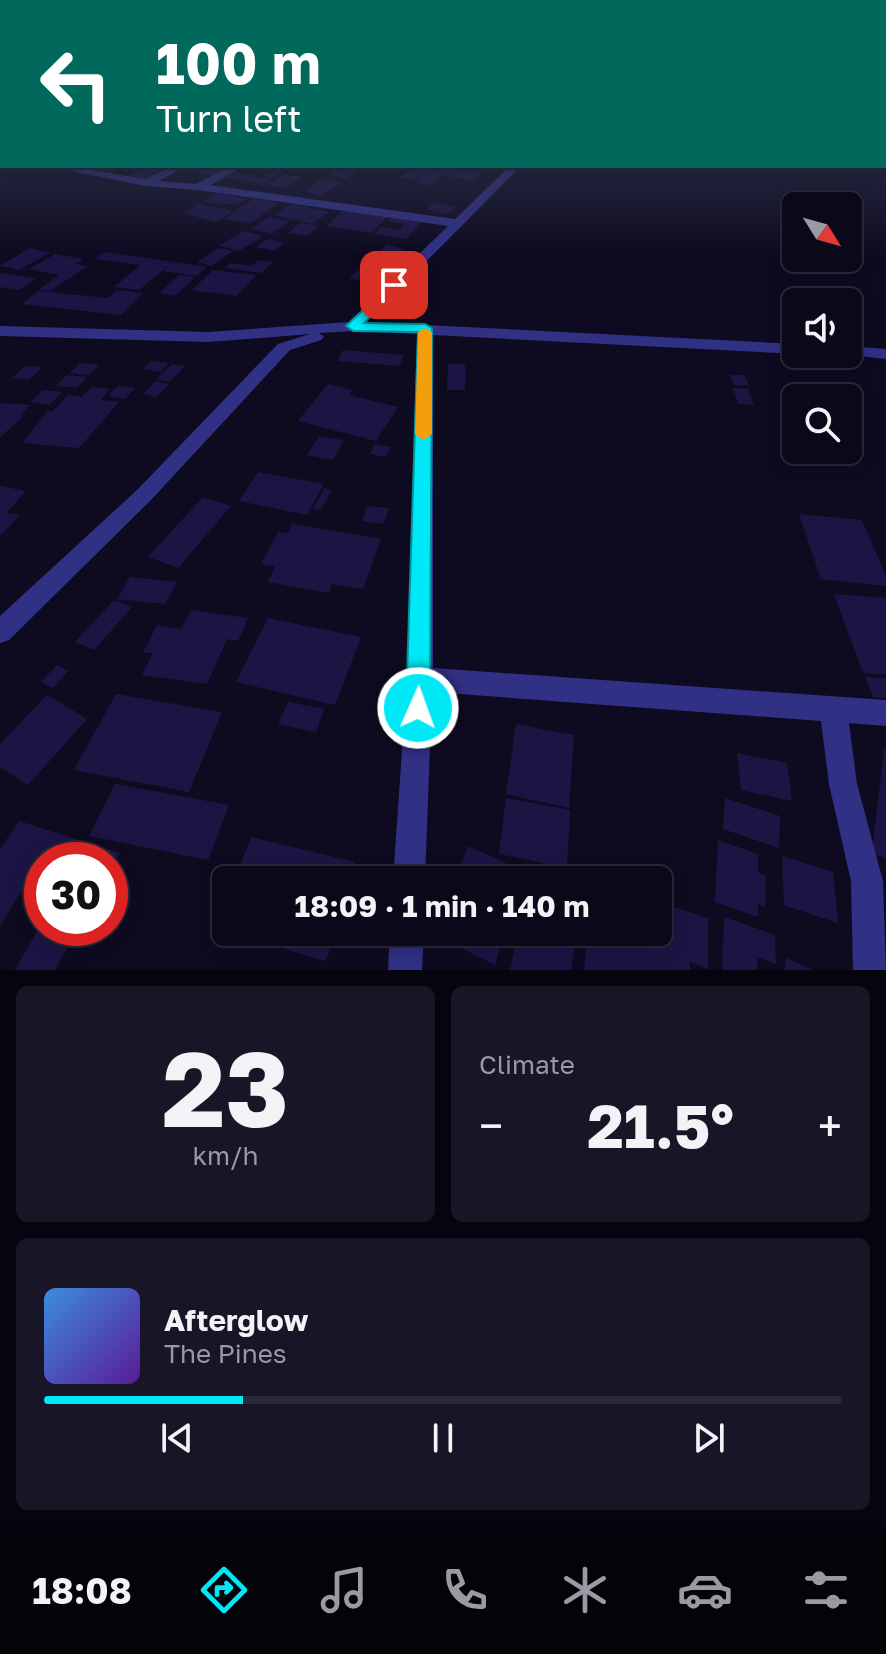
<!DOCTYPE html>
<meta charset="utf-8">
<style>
body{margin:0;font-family:"Golos Text",sans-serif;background:#181626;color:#f1f3f6;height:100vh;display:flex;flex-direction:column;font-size:30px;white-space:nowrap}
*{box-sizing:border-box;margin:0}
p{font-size:26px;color:#999aa2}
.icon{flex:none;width:44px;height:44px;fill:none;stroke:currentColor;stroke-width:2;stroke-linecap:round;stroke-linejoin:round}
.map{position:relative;height:970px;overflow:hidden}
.sheet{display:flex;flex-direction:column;gap:16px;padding:16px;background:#06040e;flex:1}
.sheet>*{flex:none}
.top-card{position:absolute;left:0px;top:0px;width:886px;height:168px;box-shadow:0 4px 20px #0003,0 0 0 2px #2a2938;background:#00695c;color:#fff;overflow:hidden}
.needle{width:52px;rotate:127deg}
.fabs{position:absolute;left:782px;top:192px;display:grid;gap:16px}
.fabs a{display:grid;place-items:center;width:80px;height:80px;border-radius:12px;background:#0a0819;box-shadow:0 4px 20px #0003,0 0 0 2px #2a2938;font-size:40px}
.speed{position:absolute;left:24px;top:842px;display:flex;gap:16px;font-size:40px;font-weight:700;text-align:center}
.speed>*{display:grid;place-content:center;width:104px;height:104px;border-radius:50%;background:#0a0819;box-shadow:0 4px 20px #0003,0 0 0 2px #2a2938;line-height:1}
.speed .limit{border:12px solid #d22;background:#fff;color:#111}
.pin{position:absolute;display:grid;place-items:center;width:68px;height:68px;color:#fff;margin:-34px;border-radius:16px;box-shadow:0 4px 12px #0006}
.me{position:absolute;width:88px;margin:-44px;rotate:2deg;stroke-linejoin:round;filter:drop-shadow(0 0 6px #0008)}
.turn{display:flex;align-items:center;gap:28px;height:168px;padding:0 24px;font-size:36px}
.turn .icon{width:104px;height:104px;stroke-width:2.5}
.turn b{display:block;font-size:56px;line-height:68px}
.big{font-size:60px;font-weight:700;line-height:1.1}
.sheet .tile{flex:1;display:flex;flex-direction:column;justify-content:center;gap:12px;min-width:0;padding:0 28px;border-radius:12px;background:#181626}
.sheet .dial{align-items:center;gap:0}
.dial b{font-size:104px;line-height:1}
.song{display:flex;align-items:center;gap:24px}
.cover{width:96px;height:96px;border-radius:12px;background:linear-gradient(135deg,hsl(210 70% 55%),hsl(270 70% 35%))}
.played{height:8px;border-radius:4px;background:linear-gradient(90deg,#00e7f5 25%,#2a2938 25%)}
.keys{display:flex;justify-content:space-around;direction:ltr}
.heat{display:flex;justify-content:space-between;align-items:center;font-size:44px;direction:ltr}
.sheet .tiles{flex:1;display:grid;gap:16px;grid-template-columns:1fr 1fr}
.tile:last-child{grid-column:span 2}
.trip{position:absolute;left:212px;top:866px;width:460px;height:80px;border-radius:12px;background:#0a0819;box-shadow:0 4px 20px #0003,0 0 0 2px #2a2938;font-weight:700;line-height:80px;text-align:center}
.tab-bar{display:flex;height:128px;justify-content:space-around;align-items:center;background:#04030a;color:#999aa2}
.tab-bar .icon{width:56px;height:56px}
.tab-bar .active{color:#00e7f5}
.tab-bar b{font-size:36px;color:#f1f3f6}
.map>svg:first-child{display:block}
</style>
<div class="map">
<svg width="886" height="970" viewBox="0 0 886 970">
<rect width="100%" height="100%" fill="#0e0b21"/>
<g fill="#1c1544">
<polygon points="149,166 170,166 141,178 128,175"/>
<polygon points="189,166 215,166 209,169 220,172 211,176 182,169"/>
<polygon points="267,166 293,166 271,178 263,176 276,169"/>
<polygon points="296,166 322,166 327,167 319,172 287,171"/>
<polygon points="342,166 357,171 346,179 328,175 335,171 328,170"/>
<polygon points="416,166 434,166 414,180 400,177"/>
<polygon points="436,167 452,170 431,185 415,182"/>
<polygon points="457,169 482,173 474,181 448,176"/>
<polygon points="236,172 272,180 262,185 226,177"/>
<polygon points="284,174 301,177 286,188 268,185"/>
<polygon points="321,179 342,182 323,195 305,192"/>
<polygon points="217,193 247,199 237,205 202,202"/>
<polygon points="253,199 279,203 251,223 224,219"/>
<polygon points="436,202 457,207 447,214 426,209"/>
<polygon points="200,203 205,205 233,211 216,222 183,213"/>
<polygon points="291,204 329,212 312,224 274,215"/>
<polygon points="346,208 389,215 372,233 327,226"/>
<polygon points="393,215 424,220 406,239 374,234 381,227 399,230 404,224 387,221"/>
<polygon points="269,217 290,221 272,234 250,229"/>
<polygon points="300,223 319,226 307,236 288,233"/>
<polygon points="243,231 263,236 239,251 219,246"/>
<polygon points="268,239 285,243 274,251 256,247"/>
<polygon points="387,245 404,249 367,282 349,278"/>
<polygon points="29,248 50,253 19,270 0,266"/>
<polygon points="219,248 233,251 212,266 197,262"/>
<polygon points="104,252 148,258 172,262 139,290 114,287 141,265 94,259"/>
<polygon points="55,254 83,259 76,264 88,266 50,291 39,289 59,275 29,269"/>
<polygon points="258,260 273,262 261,273 225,268 230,263 252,266"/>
<polygon points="173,262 206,267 197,276 163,271"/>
<polygon points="213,270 256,275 237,296 192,290"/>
<polygon points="0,273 36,278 19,290 0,287"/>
<polygon points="179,275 195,277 175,296 159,293"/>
<polygon points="117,290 143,293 121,315 22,304 38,291 108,298"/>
<polygon points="343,350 403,355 400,366 338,361"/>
<polygon points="151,361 169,363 160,372 143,369"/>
<polygon points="80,363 99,365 90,375 70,373"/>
<polygon points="172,364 185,366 170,382 157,379"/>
<polygon points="448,364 465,364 465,390 447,390"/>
<polygon points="25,366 42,367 29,380 12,378"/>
<polygon points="67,375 87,377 77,388 56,386"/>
<polygon points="730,375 745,375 749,386 734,385"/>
<polygon points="156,381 169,384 156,397 143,394"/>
<polygon points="328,384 353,390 349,395 398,407 376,441 298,421"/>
<polygon points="118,386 135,388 125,399 108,396"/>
<polygon points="91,387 110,389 101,400 119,402 79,448 22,443 48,411 52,412 68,395 82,397"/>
<polygon points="733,388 748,389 754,405 738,404"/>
<polygon points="43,390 62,392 49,405 30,402"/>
<polygon points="0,403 30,405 21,415 25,415 0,437"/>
<polygon points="319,436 344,440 333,460 307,455"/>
<polygon points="375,444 391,447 386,457 370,454"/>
<polygon points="258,472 324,484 307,515 239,501"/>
<polygon points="0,486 26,491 6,513 20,515 2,534 0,534"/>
<polygon points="324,488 332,490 321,510 313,509"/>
<polygon points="203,497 231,506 178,568 148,557"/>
<polygon points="367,506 389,508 384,524 362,521"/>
<polygon points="799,514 862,520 886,576 886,586 821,579"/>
<polygon points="292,524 381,539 363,589 332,584 329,593 268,582 275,566 261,564 278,532 288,533"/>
<polygon points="130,577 177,582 165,604 117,599"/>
<polygon points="834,594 886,598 886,675 863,673"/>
<polygon points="114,600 132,607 94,650 75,642"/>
<polygon points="191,610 248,618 238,641 227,639 207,684 142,675 153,653 143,653 157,625 181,629"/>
<polygon points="268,618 361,637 335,705 236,682"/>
<polygon points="57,665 68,671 53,688 41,682"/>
<polygon points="865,677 886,678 886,698 873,697"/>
<polygon points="116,694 222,712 189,792 74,770"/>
<polygon points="47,695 87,719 28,785 0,767 0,744"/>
<polygon points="288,702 324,709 316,732 278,724"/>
<polygon points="516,724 574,735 569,808 506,794"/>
<polygon points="884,750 886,750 886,859 872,852"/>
<polygon points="737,753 787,763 792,801 741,790"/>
<polygon points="115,784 229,805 208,860 89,836"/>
<polygon points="506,798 570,810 567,868 499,854"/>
<polygon points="725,798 780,816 779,848 723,829"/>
<polygon points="19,821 120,853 110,870 110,860 42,860 42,883 30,878 0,926 0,849"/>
<polygon points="251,837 355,862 350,880 253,880 236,876"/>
<polygon points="718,840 758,854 758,872 766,876 765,907 758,904 758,917 715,902"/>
<polygon points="468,846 523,871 520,880 455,880"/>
<polygon points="782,856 833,872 838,923 784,905"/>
<polygon points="532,867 565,880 530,880"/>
<polygon points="658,902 708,918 708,969 690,962 690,970 584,970 588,932 658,932"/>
<polygon points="724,917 775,935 776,964 757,957 757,970 722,970"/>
<polygon points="42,923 42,928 78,928 55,970 15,970"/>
<polygon points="227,932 335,932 326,961"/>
<polygon points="437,932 504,932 495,965 436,935"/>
<polygon points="543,932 577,932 571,970 510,970 518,933 541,943"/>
<polygon points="786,958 813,970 785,970"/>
</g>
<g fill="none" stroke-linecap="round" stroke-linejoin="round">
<g fill="#303185" fill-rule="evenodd">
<rect x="0" y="120" width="2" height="6"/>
<rect x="0" y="156" width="2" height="6"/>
<polygon points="47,166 69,166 145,179 173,166 186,166 159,181 196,184 231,166 244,166 210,185 455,219 510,166 521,166 366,322 796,344 796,354 433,335 433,668 886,700 886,726 849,723 857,784 883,881 886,970 853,970 851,881 829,784 821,721 432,692 425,880 393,880 407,679 417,334 354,331 319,333 324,337 321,340 290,350 151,500 9,640 0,643 0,616 137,490 278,344 310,334 209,342 0,336 0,326 209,332 349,322 448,226 198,190 146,186"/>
<polygon points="848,346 886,349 886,359 842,354 848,354"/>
<polygon points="390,932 424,932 422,970 388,970"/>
</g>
</g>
<linearGradient id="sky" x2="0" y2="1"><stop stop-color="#080612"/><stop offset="0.47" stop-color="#30344e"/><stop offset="1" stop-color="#30344e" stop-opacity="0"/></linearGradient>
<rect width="886" height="255" fill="url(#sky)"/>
<polygon fill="#00e7f5" stroke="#00969f" stroke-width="2" points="394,281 399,283 399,288 364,323 425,324 432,328 430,708 427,716 418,720 410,716 406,708 418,332 353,331 346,326"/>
<polygon fill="#f59e0b" points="425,328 432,332 432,434 423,440 415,434 418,332"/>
</svg>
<div class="fabs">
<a><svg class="needle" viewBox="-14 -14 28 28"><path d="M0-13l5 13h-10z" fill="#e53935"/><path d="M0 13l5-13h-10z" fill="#999aa2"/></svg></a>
<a><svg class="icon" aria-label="sound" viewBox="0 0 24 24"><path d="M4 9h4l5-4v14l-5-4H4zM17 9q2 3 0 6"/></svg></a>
<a><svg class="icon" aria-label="search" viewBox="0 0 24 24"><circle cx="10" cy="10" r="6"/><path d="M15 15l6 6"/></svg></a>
</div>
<div class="speed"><div class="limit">30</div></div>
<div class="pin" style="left:394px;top:285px;background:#d93025"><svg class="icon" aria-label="arrive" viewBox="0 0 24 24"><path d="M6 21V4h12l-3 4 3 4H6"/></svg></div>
<svg class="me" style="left:418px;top:708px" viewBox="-20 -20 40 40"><circle r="17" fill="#00e7f5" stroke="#fff" stroke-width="3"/><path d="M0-11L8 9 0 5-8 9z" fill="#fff"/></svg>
<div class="trip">18:09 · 1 min · 140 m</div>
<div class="top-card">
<div class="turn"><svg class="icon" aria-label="left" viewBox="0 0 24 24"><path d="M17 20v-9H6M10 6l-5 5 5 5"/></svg><div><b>100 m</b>Turn left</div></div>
</div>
</div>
<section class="sheet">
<div class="tiles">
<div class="tile dial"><b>23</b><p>km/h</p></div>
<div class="tile"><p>Climate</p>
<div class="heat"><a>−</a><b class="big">21.5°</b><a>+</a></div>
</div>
<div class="tile">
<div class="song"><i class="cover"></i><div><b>Afterglow</b><p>The Pines</p></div></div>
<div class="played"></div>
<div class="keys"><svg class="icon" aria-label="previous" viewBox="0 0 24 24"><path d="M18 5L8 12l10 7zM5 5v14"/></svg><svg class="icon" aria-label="pause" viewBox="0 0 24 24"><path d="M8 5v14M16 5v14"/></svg><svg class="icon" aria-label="next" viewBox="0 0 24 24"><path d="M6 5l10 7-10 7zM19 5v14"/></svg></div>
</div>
</div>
</section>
<nav class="tab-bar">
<b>18:08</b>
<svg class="icon active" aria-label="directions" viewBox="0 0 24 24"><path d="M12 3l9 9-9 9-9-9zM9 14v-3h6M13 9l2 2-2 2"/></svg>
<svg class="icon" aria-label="music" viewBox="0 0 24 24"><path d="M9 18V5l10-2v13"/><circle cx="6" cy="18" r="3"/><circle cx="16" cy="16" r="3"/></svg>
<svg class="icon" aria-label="phone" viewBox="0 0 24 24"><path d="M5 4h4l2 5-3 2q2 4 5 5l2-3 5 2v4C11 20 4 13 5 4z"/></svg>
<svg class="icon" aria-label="climate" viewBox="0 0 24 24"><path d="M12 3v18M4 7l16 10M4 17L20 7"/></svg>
<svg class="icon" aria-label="car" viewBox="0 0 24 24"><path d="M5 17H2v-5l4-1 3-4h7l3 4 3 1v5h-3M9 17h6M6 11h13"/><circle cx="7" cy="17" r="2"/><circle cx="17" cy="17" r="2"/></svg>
<svg class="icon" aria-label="filters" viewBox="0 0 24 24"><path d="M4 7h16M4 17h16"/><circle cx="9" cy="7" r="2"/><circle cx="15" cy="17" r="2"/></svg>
</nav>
